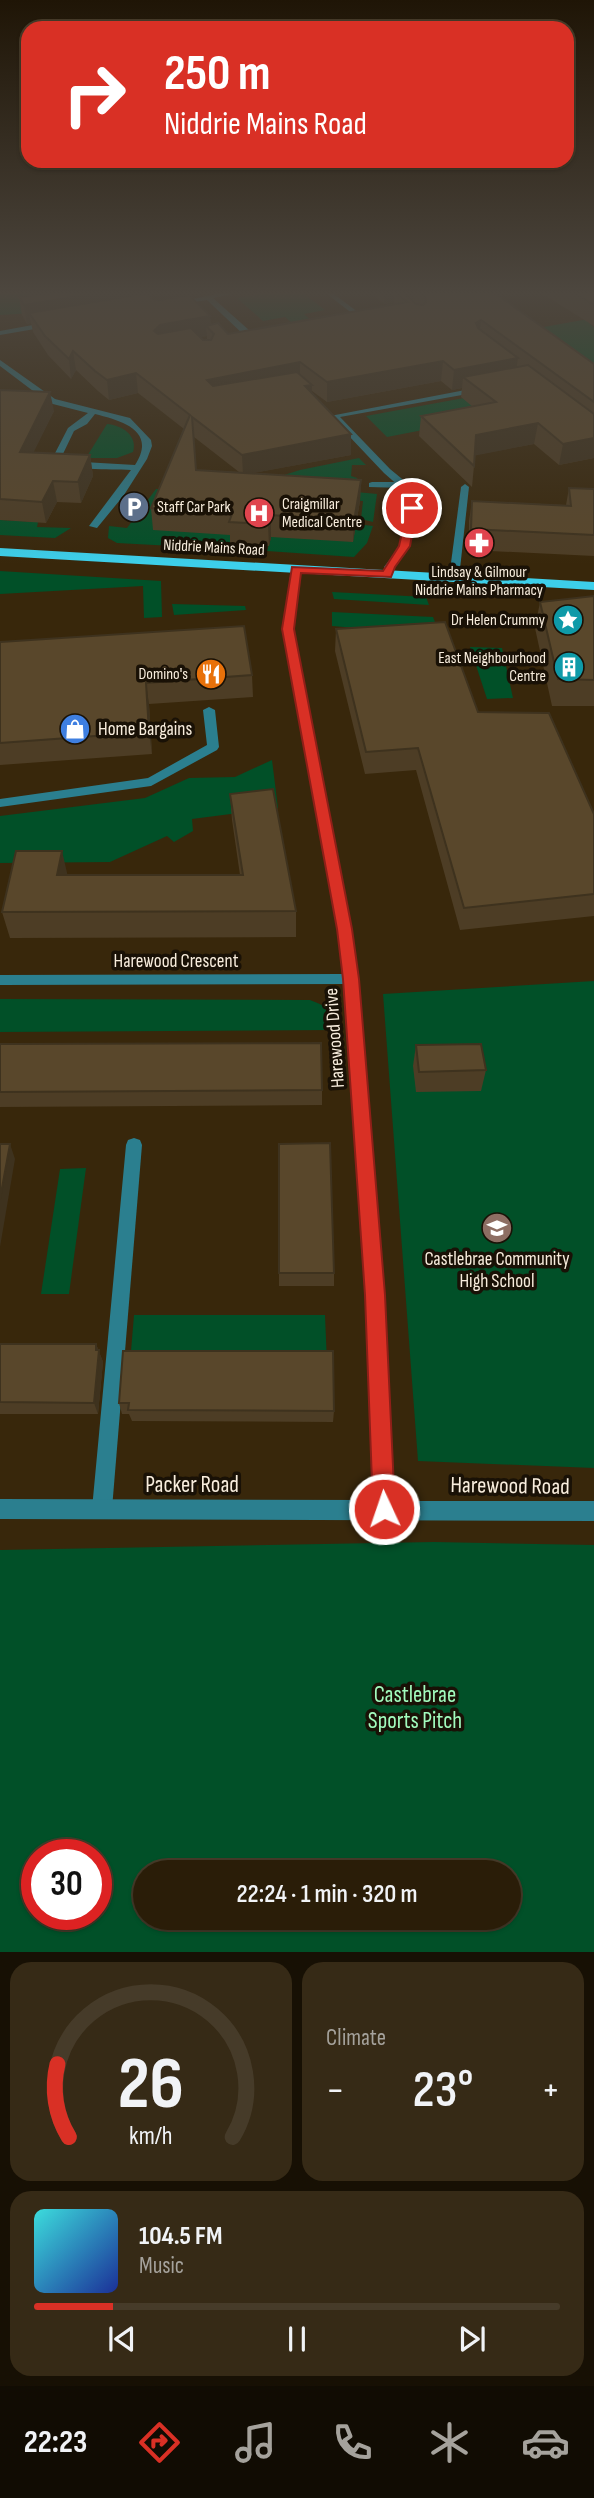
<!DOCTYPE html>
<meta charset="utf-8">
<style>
body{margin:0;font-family:"Sofia Sans Condensed",sans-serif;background:#362a16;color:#f1f3f6;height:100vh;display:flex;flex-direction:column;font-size:26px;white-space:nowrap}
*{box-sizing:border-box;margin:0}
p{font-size:23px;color:#a5a29c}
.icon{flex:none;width:38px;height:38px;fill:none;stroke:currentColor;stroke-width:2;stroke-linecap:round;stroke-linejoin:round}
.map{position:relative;height:1952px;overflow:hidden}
.panel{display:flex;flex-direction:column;gap:10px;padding:10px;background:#171004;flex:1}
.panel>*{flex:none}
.top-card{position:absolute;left:21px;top:21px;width:553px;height:147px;border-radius:21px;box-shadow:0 2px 5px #0004,0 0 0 2px #463b29;background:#d93025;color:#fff;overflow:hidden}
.speed{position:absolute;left:21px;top:1839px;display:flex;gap:14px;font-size:35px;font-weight:700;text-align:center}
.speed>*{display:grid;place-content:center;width:91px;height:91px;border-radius:50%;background:#2a1d08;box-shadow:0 2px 5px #0004,0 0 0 2px #463b29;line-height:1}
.speed .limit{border:10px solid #d22;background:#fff;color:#111}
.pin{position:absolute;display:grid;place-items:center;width:60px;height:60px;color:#fff;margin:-30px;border:4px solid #fff;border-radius:50%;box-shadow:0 2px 7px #0007}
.me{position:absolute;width:77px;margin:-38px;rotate:357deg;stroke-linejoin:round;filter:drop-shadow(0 0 5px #0008)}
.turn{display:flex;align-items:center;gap:24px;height:147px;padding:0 28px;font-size:32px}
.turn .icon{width:91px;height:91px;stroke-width:2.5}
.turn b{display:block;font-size:49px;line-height:60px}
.big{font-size:52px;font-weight:600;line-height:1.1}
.panel .card{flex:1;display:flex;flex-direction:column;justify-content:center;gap:10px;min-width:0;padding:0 24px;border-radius:21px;background:#362a16}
.panel .dial{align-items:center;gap:0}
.dial svg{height:182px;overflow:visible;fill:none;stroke:#463b29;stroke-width:7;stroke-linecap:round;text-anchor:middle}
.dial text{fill:#f1f3f6;stroke:none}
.song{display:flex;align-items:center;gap:21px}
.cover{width:84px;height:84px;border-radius:10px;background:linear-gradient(135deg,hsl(180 70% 55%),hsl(230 70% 35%))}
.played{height:7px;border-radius:4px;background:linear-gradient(90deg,#d93025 15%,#463b29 15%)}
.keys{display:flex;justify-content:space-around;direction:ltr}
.heat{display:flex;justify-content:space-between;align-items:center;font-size:38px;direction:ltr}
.panel .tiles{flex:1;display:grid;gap:10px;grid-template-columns:1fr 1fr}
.card:last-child{grid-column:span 2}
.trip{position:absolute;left:133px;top:1860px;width:388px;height:70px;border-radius:35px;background:#2a1d08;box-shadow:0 2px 5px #0004,0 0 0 2px #463b29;font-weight:600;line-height:70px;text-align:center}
.menu{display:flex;height:112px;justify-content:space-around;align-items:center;background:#110c03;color:#a5a29c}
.menu .icon{width:49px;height:49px}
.menu .on{color:#d93025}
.menu b{font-size:32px;color:#f1f3f6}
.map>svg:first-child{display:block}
</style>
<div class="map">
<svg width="594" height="1952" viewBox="0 0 594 1952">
<rect width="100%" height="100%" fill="#38270b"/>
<g fill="#015028" fill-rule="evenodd">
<polygon points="0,291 34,291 52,312 0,315"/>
<polygon points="279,291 300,291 325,310 304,314 317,326 299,329 285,317 263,321 237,298"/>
<polygon points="594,318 594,322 589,323 594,327 594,367 538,328"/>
<polygon points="502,391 526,410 387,437 366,416"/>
<path d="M107 424C121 425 138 435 133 452L117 458H86Z"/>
<polygon points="359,458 366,465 352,465 351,476 357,478 356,492 377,494 373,522 361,519 363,501 230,492 300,470"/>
<polygon points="156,489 170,489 250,545 248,550 117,543 108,538 109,526 127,528"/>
<polygon points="0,520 38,522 37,527 71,528 55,538 0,535"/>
<polygon points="356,524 373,526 367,543 354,557 267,551 271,537"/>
<polygon points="0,571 161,581 162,617 144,618 143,586 0,594"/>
<polygon points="332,592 426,597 429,605 334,599"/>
<polygon points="172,604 245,606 246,610 174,615"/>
<polygon points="332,612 433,617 440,635 332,626"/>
<polygon points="470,647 502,648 513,698 487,699"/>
<polygon points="272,760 278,808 192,819 193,831 174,842 167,836 110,862 0,863 0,816 145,798 189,778 235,777"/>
<polygon points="594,981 594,1468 418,1461 383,994"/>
<path d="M0 999 310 1000C329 1007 333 1010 335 1030L0 1032Z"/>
<polygon points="86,1168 69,1294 41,1294 60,1169"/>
<polygon points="134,1315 325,1315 327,1363 130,1363"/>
<path d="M434 1542 594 1545V1952H0V1550ZM37 1855H96V1914H37ZM509 1872V1918H145V1872Z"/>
</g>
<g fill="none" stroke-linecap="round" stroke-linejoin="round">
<g fill="#2b7f8f" fill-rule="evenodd">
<polygon points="372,482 404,482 408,485 404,488 369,487 369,483"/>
<polygon points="465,484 469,487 459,578 454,581 449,578 461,487"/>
<polygon points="209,707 215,710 219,747 217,750 151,786 0,807 0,799 148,778 207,745 203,710"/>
<polygon points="134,1138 140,1140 142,1145 112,1509 109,1516 102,1519 95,1516 92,1509 126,1145 128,1140"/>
</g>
<g fill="#2b7f8f" fill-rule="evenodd">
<polygon points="232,291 246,291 213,298 250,331 250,335 244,335 207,300 176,305 173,303"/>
<polygon points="323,291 330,291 359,313 353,314"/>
<polygon points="49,322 52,326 0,335 0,331"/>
<path d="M0 360 55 399 130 418 151 440 152 446 147 459 124 495 97 528 89 526 131 470C110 469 68 471 52 459L68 428 88 413 49 403 0 366ZM95 414C123 421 157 431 135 465L66 461 61 458 74 431 87 424Z"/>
<polygon points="481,387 485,389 484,391 340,417 390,469 407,483 415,497 410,546 394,567 390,577 384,577 384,567 400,546 407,497 400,487 384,473 330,416"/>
<polygon points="296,566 301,569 293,629 352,929 358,979 384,1295 393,1501 594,1501 594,1521 0,1519 0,1499 374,1500 366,1295 344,984 0,985 0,975 343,974 338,929 283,629 291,569"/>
</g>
<polygon fill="#3dcfea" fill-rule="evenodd" points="0,548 594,582 594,590 0,556"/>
</g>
<g fill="#4d3d25" fill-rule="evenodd">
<path d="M38 291H140V294L152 299 210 316 211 325 228 334 393 305 394 302 384 304 368 291H492L594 364V458L559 465 534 444 475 455 472 487 419 436 421 416 473 407 461 397 462 388 452 390 441 381 327 402 312 391V393L351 434V455L253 473 361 480 360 501 353 542 271 537 269 546 230 543V535L153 530 151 508 184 429 138 393 109 400 98 391 76 370 71 379 48 355 33 332 31 323 27 324 22 315 19 297 41 294ZM207 336V340H203L200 337ZM194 437 239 472 196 470Z"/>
<polygon points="538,291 594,291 594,326"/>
<polygon points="0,390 54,411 33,452 90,455 93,476 81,503 57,502 46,523 0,520"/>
<polygon points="569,488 594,489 594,556 469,550 469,521 472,501 566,505"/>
<polygon points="594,596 594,706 552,706 535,628 540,602"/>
<polygon points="336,629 478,712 594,814 594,916 460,930 416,770 365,774 335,651"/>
<polygon points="0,642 252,675 253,697 149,704 152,754 0,765"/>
<polygon points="230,794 296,911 296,937 10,938 2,912 67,875 240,875 232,820"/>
<polygon points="0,1044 322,1090 322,1105 0,1107"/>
<polygon points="416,1045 486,1070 481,1091 416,1092 413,1066"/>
<polygon points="279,1144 334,1273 334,1286 279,1286"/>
<polygon points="0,1344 96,1344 103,1362 98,1414 0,1414"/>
<polygon points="119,1403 334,1411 333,1422 132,1421 129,1414 122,1414"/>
</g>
<g fill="#3e321e">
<polygon points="110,291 140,291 141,304 29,313 31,323 27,324 24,305"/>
<polygon points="385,291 414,291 413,299 405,300 394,292 394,302 384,304"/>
<polygon points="210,316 211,331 206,326 207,336 162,344 154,331 160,325"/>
<polygon points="481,320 479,339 476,323"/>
<polygon points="73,351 76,370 71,379 69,359"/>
<polygon points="518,358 515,378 463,377 462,388 452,390 454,370"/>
<polygon points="443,361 441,381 327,402 327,382"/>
<polygon points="300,362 300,381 208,400 207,380"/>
<polygon points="136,373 138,393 109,400 107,380"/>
<polygon points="312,385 312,405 305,386"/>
<polygon points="50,392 54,411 24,472 20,452"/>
<polygon points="538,423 534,444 473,456 476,435"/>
<polygon points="351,434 351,455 243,475 242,455"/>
<polygon points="594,438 594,458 559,465 563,444"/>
<polygon points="90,455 93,476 81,503 78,482"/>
<polygon points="361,480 360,501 353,542 354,521"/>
<polygon points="53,481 57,502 46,523 42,502"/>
<polygon points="271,515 271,537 269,546 268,524"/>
<polygon points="146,683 149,704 152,754 149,732"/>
<polygon points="62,851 68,877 57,875"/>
<polygon points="10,1144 15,1159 0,1247 0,1199"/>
<polygon points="96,1344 103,1362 98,1414 94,1403"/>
</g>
<g fill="#59472b" stroke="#3e321e" stroke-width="2">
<polygon points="50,291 110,291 24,305 19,297 51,293"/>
<polygon points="401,291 416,304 423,305 426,302 425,296 417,291 492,291 594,364 594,402 481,320 476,323 478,328 518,358 454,370 443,361 327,382 300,362 207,380 213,386 297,372 312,385 305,386 351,434 242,455 192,417 196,470 361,480 354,521 271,515 268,524 229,522 232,514 151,508 190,415 136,373 107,380 95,371 73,351 69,359 45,336 29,313 147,293 152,299 161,300 189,295 210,316 160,325 154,331 158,334 191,328 203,340 211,340 214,334 206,326 218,323 228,334 408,302 394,292"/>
<polygon points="571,291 594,291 594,305"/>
<polygon points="528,365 594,414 594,438 563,444 538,423 476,435 474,466 421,416 496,402 463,377"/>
<polygon points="0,390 50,392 20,452 90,455 78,482 53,481 42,502 0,499"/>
<polygon points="569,488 594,489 594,535 471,529 472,501 571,506"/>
<polygon points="594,596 594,680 558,679 540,602"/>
<polygon points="445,622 478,712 549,713 594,814 594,894 464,908 418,748 366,752 336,629"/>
<polygon points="244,626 252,675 146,683 149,732 0,743 0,642"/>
<polygon points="273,789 296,911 2,912 16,851 62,851 57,875 243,875 230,794"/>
<polygon points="321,1043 322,1090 0,1092 0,1044"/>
<polygon points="481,1044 486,1070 419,1072 416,1045"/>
<polygon points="330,1143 334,1273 279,1273 279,1144"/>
<polygon points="0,1144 10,1144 0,1199"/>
<polygon points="0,1344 96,1344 96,1350 99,1350 94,1403 0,1402"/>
<polygon points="123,1351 333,1351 334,1411 128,1410 129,1403 119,1403"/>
</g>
<linearGradient id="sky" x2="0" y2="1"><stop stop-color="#1f1506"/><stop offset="0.52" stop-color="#4d473f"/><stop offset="1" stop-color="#4d473f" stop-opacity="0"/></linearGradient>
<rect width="594" height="564" fill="url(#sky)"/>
<polygon fill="#d93025" stroke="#8d1f18" stroke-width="2" points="408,506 417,508 410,546 395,567 391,577 301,573 294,629 352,929 359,979 385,1295 395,1509 392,1517 384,1520 376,1517 373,1509 365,1295 343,979 337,929 282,629 292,567 383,571 399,546"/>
<defs>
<g id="parking-disc" transform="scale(1.575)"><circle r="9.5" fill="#5c6f8a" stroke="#191106"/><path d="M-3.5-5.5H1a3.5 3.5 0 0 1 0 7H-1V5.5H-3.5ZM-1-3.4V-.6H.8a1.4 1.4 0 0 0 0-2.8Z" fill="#fff"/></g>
<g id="hospital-disc" transform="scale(1.575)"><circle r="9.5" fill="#e0444e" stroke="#191106"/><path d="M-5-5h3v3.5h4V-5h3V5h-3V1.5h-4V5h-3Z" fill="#fff"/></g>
<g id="pharmacy-disc" transform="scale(1.575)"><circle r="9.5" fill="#e0444e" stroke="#191106"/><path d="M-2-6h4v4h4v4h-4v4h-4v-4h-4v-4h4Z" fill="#fff"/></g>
<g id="sight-disc" transform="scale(1.575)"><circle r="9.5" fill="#0f9aa8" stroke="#191106"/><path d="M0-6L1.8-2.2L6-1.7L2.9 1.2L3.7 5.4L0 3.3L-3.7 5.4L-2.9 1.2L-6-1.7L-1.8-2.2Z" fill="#fff"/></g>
<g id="building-disc" transform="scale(1.575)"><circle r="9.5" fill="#0f9aa8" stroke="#191106"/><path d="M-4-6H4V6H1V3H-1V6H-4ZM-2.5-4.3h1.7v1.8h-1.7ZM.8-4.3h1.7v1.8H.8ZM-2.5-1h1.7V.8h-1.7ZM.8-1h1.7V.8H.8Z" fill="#fff"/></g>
<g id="restaurant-disc" transform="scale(1.575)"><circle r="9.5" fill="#e8710a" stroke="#191106"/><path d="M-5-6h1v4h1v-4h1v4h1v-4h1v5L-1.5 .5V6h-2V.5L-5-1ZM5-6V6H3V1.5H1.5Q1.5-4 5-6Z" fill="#fff"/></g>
<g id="shop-disc" transform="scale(1.575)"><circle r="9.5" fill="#3f7fe0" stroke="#191106"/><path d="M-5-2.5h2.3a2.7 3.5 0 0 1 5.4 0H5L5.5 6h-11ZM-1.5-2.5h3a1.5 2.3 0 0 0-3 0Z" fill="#fff"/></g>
<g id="school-disc" transform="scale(1.575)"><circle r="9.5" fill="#8d6e63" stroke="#191106"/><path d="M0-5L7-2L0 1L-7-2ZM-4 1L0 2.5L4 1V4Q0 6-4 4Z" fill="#fff"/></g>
</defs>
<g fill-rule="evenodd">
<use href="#parking-disc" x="134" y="507"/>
<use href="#hospital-disc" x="259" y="513"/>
<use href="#pharmacy-disc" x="479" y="543"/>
<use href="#sight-disc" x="568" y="620"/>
<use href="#building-disc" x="569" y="667"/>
<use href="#restaurant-disc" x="211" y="674"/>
<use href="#shop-disc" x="75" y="729"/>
<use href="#school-disc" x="497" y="1228"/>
</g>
<g text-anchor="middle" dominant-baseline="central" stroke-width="7" stroke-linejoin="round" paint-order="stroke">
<g font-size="16" fill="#f8eddd" stroke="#191106" text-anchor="end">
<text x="282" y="504" text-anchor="start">Craigmillar<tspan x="282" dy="18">Medical Centre</tspan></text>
<text x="157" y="507" text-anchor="start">Staff Car Park</text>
<text x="479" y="572" text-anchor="middle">Lindsay &amp; Gilmour<tspan x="479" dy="18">Niddrie Mains Pharmacy</tspan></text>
<text x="545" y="620">Dr Helen Crummy</text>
<text x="546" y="658">East Neighbourhood<tspan x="546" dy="18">Centre</tspan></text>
<text x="188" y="674">Domino's</text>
</g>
<g font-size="16" fill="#f8eddd" stroke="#191106">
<text transform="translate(214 548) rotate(3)">Niddrie Mains Road</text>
</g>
<g font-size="19" fill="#f8eddd" stroke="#191106" text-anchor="start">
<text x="98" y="729">Home Bargains</text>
<text x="497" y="1259" text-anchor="middle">Castlebrae Community<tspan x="497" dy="22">High School</tspan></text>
</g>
<g font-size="19" fill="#f8eddd" stroke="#191106">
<text x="176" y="961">Harewood Crescent</text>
<text transform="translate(335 1038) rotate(-94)">Harewood Drive</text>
</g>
<g font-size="23" fill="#f8eddd" stroke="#191106">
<text x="192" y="1485">Packer Road</text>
<text transform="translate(510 1486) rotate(1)">Harewood Road</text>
</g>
<g font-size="23" fill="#a2fcbe" stroke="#191106">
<text x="415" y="1695">Castlebrae<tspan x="415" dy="26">Sports Pitch</tspan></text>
</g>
</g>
</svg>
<div class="speed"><div class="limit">30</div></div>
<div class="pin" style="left:412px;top:508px;background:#d93025"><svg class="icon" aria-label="arrive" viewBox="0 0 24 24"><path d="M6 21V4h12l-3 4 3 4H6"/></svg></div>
<svg class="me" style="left:384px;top:1509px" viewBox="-20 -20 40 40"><circle r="17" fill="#d93025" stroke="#fff" stroke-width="3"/><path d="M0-11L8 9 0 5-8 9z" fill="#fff"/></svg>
<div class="trip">22:24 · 1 min · 320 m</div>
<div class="top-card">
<div class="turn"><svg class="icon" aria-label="right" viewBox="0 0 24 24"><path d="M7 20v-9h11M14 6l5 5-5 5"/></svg><div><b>250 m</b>Niddrie Mains Road</div></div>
</div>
</div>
<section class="panel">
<div class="tiles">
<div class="card dial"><svg viewBox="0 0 100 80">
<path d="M14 69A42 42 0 1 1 86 69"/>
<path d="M14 69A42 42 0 0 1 9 37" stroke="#d93025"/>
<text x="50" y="56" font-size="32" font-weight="700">26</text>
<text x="50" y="72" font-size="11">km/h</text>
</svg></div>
<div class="card"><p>Climate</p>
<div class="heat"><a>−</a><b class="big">23°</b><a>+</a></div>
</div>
<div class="card">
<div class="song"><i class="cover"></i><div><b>104.5 FM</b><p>Music</p></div></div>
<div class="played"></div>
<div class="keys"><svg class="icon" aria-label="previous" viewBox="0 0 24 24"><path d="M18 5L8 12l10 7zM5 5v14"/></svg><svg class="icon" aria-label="pause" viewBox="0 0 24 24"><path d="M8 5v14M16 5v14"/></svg><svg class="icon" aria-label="next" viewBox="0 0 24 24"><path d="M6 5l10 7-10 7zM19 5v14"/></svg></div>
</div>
</div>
</section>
<nav class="menu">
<b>22:23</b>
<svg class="icon on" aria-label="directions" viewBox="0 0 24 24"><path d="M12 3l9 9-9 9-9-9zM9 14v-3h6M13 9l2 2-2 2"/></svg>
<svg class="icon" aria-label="music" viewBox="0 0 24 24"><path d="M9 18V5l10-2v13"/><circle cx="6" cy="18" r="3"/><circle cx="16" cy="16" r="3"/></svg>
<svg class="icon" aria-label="phone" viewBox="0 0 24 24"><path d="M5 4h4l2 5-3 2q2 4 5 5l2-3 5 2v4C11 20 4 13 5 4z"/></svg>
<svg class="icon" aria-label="climate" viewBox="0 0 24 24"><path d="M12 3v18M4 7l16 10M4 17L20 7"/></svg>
<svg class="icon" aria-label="car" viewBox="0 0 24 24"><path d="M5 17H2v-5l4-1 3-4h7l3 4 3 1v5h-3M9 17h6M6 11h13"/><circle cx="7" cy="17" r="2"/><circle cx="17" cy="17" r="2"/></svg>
</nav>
